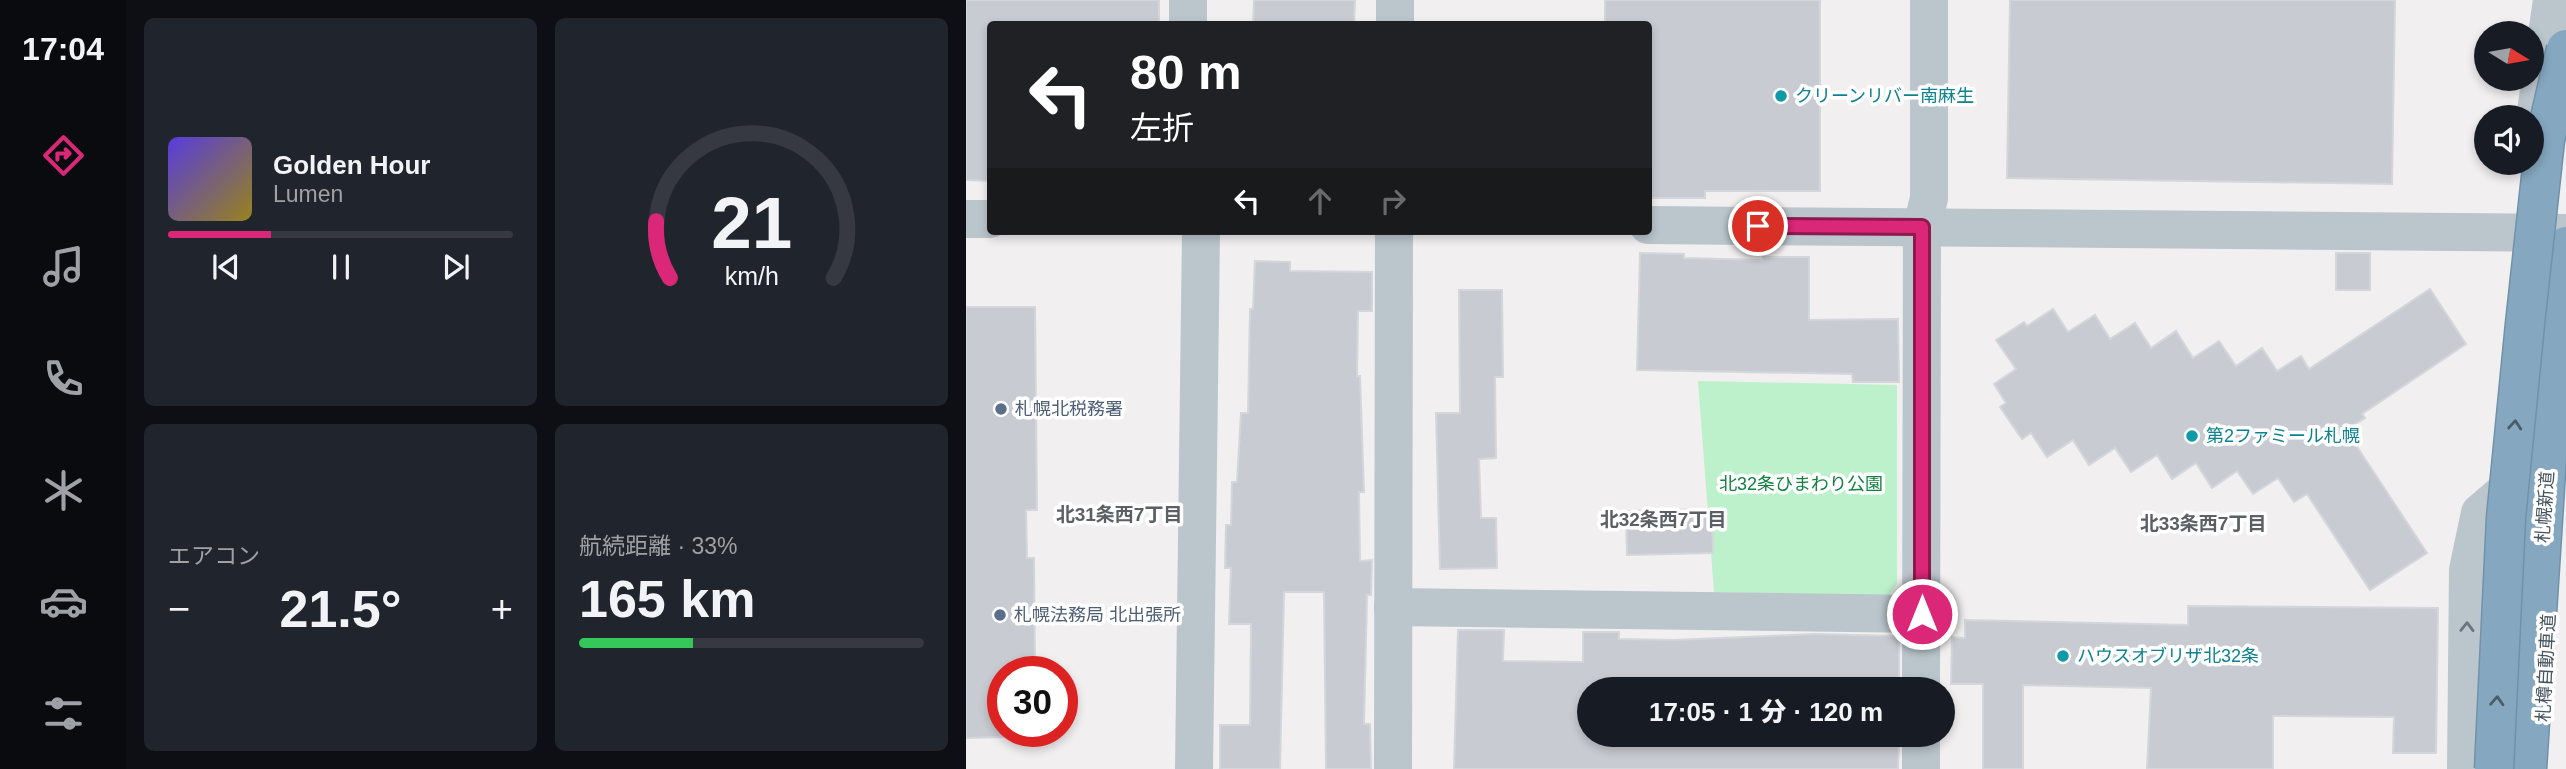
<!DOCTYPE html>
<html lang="ja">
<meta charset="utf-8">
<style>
body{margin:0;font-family:Helvetica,"Noto Sans JP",sans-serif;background:#20242c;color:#f1f3f6;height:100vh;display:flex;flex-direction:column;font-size:26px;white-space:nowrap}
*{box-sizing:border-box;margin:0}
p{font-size:23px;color:#9ea1a6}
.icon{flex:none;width:38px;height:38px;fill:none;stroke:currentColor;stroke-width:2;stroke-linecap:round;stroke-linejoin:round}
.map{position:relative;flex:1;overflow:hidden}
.panel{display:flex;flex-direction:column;gap:18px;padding:18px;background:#0d0f14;width:840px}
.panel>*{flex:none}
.hud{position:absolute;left:21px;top:21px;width:665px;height:214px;border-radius:7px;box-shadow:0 4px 10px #0003;background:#202124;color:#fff;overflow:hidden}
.needle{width:46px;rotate:101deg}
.fabs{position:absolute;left:1508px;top:21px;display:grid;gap:14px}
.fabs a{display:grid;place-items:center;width:70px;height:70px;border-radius:50%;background:#171b24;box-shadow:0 4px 10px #0003;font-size:35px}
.speed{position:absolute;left:21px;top:656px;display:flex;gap:14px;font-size:35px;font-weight:700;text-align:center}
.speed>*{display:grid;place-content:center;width:91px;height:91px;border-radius:50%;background:#171b24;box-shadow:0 4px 10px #0003;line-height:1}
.speed .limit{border:10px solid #d22;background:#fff;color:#111}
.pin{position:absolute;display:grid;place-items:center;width:60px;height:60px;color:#fff;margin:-30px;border:4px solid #fff;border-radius:50%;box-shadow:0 2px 7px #0007}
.me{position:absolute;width:77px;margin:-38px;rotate:0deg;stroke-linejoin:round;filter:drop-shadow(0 0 5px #0008)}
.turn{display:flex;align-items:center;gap:24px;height:147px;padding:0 28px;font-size:32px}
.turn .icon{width:91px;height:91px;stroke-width:2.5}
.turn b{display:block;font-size:49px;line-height:60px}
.lanes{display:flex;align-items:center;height:66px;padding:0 28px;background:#0003;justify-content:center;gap:35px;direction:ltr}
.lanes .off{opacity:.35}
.big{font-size:52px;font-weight:800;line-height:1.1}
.panel .card{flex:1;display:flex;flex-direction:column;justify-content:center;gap:10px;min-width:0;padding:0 24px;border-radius:10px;background:#20242c}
.panel .dial{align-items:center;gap:0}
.dial svg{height:182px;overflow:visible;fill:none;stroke:#363941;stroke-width:7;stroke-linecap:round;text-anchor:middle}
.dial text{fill:#f1f3f6;stroke:none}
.song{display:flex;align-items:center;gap:21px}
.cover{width:84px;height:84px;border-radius:10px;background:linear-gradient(135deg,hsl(250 70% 55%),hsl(50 70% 35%))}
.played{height:7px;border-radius:4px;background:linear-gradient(90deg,#db2777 30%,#363941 30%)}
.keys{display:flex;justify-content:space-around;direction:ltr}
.heat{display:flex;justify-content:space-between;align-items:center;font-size:38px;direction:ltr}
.charge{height:10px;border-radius:5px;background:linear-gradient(90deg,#34c759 33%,#363941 0)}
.panel .tiles{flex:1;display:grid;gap:18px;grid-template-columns:repeat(2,1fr)}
.trip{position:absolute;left:611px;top:677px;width:378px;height:70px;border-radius:35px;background:#171b24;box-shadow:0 4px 10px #0003;font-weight:800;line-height:70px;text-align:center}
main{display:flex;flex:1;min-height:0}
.tab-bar{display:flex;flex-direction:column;width:126px;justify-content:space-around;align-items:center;background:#090b0e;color:#9ea1a6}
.tab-bar .icon{width:49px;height:49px}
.tab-bar .selected{color:#db2777}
.tab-bar b{font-size:32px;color:#f1f3f6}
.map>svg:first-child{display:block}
</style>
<main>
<nav class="tab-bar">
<b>17:04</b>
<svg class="icon selected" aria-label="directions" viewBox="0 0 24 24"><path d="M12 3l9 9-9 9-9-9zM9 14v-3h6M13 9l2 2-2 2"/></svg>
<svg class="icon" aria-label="music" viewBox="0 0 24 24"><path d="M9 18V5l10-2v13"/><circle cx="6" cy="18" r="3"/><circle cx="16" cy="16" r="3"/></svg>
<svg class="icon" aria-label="phone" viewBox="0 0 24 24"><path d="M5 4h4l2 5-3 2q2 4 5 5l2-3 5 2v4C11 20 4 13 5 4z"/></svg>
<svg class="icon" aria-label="climate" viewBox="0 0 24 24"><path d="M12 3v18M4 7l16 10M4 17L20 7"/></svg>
<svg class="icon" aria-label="car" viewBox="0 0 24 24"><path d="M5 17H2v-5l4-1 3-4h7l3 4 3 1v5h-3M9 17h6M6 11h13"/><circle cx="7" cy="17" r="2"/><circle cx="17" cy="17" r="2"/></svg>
<svg class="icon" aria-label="filters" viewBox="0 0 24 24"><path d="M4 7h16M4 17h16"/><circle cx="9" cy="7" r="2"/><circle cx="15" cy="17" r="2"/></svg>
</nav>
<section class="panel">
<div class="tiles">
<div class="card">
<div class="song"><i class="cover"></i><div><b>Golden Hour</b><p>Lumen</p></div></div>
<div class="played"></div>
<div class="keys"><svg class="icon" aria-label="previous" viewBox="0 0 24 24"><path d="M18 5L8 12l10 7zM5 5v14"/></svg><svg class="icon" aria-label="pause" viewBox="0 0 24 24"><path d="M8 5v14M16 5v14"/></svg><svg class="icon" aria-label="next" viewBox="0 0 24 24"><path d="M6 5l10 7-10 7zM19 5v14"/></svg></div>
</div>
<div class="card dial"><svg viewBox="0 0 100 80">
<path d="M14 69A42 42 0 1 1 86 69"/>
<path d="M14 69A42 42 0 0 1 8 44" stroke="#db2777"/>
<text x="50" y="56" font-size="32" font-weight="700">21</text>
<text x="50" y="72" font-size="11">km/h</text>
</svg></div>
<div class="card"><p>エアコン</p>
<div class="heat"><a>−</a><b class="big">21.5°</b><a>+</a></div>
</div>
<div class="card"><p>航続距離 · 33%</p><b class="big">165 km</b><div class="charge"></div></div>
</div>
</section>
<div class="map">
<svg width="1600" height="769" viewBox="0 0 1600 769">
<rect width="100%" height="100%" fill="#f1efef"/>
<polygon fill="#bcf1cb" points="732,381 931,385 931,584 922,597 748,592"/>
<g fill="#c8ccd2" stroke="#d3d6db" stroke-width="2">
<polygon points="0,0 193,0 193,24 49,23 49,24 24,24 24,181 0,180"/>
<polygon points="288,0 389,0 388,24 287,24"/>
<polygon points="639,0 854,0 854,191 739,191 739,198 682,198 682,24 639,24"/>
<polygon points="1044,0 1429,0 1426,184 1041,178"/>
<polygon points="674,253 718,254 718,258 797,260 797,257 843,257 843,320 932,319 933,382 887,382 886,374 671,370"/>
<rect x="1370" y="253" width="34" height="37"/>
<polygon points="289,261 324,262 324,271 406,272 406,311 392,311 391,376 394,376 398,492 393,492 394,561 406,560 405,595 401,595 398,724 404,724 405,769 360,769 358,592 318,592 314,769 254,769 254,725 284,725 285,624 263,624 265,568 259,568 260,525 265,525 266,482 271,482 275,413 282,413 284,309 287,309"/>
<polygon points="1464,289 1500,344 1396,414 1399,418 1380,430 1461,553 1404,590 1341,494 1328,502 1312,478 1287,494 1271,471 1246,488 1230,463 1206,479 1191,455 1165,472 1149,448 1123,465 1107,440 1081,457 1065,433 1056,439 1034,407 1040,403 1028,384 1050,369 1030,340 1058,322 1061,326 1087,309 1102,332 1129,315 1144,339 1169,323 1185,348 1210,331 1227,358 1253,341 1270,366 1296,348 1311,371 1335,356 1343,369"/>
<polygon points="493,290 536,290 537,377 529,377 530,458 513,459 515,518 530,518 531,568 474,569 470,413 494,413"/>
<polygon points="0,307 69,307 71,510 60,510 61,558 68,558 69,672 37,672 37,737 0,738"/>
<polygon points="746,509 747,553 661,555 660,511"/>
<polygon points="1222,606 1472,608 1470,753 1427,753 1428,717 1307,716 1307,769 1181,769 1185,688 1057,685 1057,769 1017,769 1017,684 985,684 986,637 999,638 999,620 1222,625"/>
<polygon points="492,630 538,630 537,661 617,662 617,632 653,632 653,639 708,640 849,634 933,636 933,680 844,680 844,690 623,690 623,735 933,735 932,769 488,769"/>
</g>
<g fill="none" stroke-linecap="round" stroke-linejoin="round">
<g stroke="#7092ab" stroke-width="41">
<polyline id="highway" points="1561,769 1588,347 1600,246"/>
</g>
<g stroke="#bac5cc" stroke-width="38">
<polyline points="222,0 222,24"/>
<polyline points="429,24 429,0"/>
<polyline points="1569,118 1586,0"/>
<polyline points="0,219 24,219"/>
<polyline points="682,225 1600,233"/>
<polyline points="427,607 956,614"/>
<polyline points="955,690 956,227 963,198 963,0"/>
<polyline points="228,769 235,231"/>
<polyline points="427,769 428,231"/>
<polyline points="955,769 955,735"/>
<polyline points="1500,769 1502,570 1514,513 1549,483 1564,478"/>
</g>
<use href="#highway" stroke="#85a7bf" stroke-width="38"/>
<g stroke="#7092ab" stroke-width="41" stroke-linecap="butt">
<polyline id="highway-bridge" points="1528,769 1540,518 1559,324 1579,140 1600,49"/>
</g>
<use href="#highway-bridge" stroke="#85a7bf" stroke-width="38"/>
</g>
<defs><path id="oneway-chevron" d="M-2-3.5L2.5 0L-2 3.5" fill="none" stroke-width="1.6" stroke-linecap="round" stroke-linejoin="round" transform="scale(1.75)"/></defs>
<g stroke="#4c5c67">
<use href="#oneway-chevron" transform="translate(1549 425) rotate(-85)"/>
<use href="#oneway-chevron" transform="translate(1531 701) rotate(-87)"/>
</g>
<use stroke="#69767e" href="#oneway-chevron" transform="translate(1501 627) rotate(-89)"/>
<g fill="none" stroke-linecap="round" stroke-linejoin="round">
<g stroke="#8e194d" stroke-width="18">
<polyline id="route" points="792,226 956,227 956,614"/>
</g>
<use href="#route" stroke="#db2777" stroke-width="12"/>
</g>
<g fill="#0f9aa8" stroke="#fff" stroke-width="2.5">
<circle cx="815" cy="96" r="7"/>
<circle cx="1226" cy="436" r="7"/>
<circle cx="1097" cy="656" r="7"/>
</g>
<g fill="#5c6f8a" stroke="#fff" stroke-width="2.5">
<circle cx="35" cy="409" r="7"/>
<circle cx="34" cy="615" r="7"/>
</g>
<g text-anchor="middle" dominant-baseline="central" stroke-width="7" stroke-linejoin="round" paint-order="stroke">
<g font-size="18" fill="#0d838f" stroke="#fff" text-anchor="start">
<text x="829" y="96">クリーンリバー南麻生</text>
<text x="1240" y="436">第2ファミール札幌</text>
<text x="1111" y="656">ハウスオブリザ北32条</text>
</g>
<g font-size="18" fill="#4e5e75" stroke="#fff" text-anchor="start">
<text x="49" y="409">札幌北税務署</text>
<text x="48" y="615">札幌法務局 北出張所</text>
</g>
<g font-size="18" fill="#148140" stroke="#fff">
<text x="835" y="484">北32条ひまわり公園</text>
</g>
<g font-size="18" fill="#46545d" stroke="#fff">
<text transform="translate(1579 507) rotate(-86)">札幌新道</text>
<text transform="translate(1580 668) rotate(-87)">札樽自動車道</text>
</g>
<g font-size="19" font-weight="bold" fill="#5b6064" stroke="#fff">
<text x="153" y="514">北31条西7丁目</text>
<text x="697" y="519">北32条西7丁目</text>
<text x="1237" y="523">北33条西7丁目</text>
</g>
</g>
</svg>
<div class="fabs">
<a><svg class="needle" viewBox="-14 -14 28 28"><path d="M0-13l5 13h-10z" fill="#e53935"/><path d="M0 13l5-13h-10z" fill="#9ea1a6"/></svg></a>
<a><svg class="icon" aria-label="sound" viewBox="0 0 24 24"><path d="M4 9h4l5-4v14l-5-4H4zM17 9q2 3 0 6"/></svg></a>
</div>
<div class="speed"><div class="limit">30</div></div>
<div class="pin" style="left:792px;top:226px;background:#d93025"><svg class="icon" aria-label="arrive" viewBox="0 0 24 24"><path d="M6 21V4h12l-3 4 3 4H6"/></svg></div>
<svg class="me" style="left:956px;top:614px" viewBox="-20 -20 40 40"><circle r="17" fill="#db2777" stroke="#fff" stroke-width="3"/><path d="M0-11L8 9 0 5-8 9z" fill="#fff"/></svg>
<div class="trip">17:05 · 1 分 · 120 m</div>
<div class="hud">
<div class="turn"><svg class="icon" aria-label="left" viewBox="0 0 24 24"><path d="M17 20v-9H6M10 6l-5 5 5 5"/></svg><div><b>80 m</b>左折</div></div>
<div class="lanes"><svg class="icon" aria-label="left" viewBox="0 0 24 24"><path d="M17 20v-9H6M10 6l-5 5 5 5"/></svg><svg class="icon off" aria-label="ahead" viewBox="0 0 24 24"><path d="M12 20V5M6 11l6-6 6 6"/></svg><svg class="icon off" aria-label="right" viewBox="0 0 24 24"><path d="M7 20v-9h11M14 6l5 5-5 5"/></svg></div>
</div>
</div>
</main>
